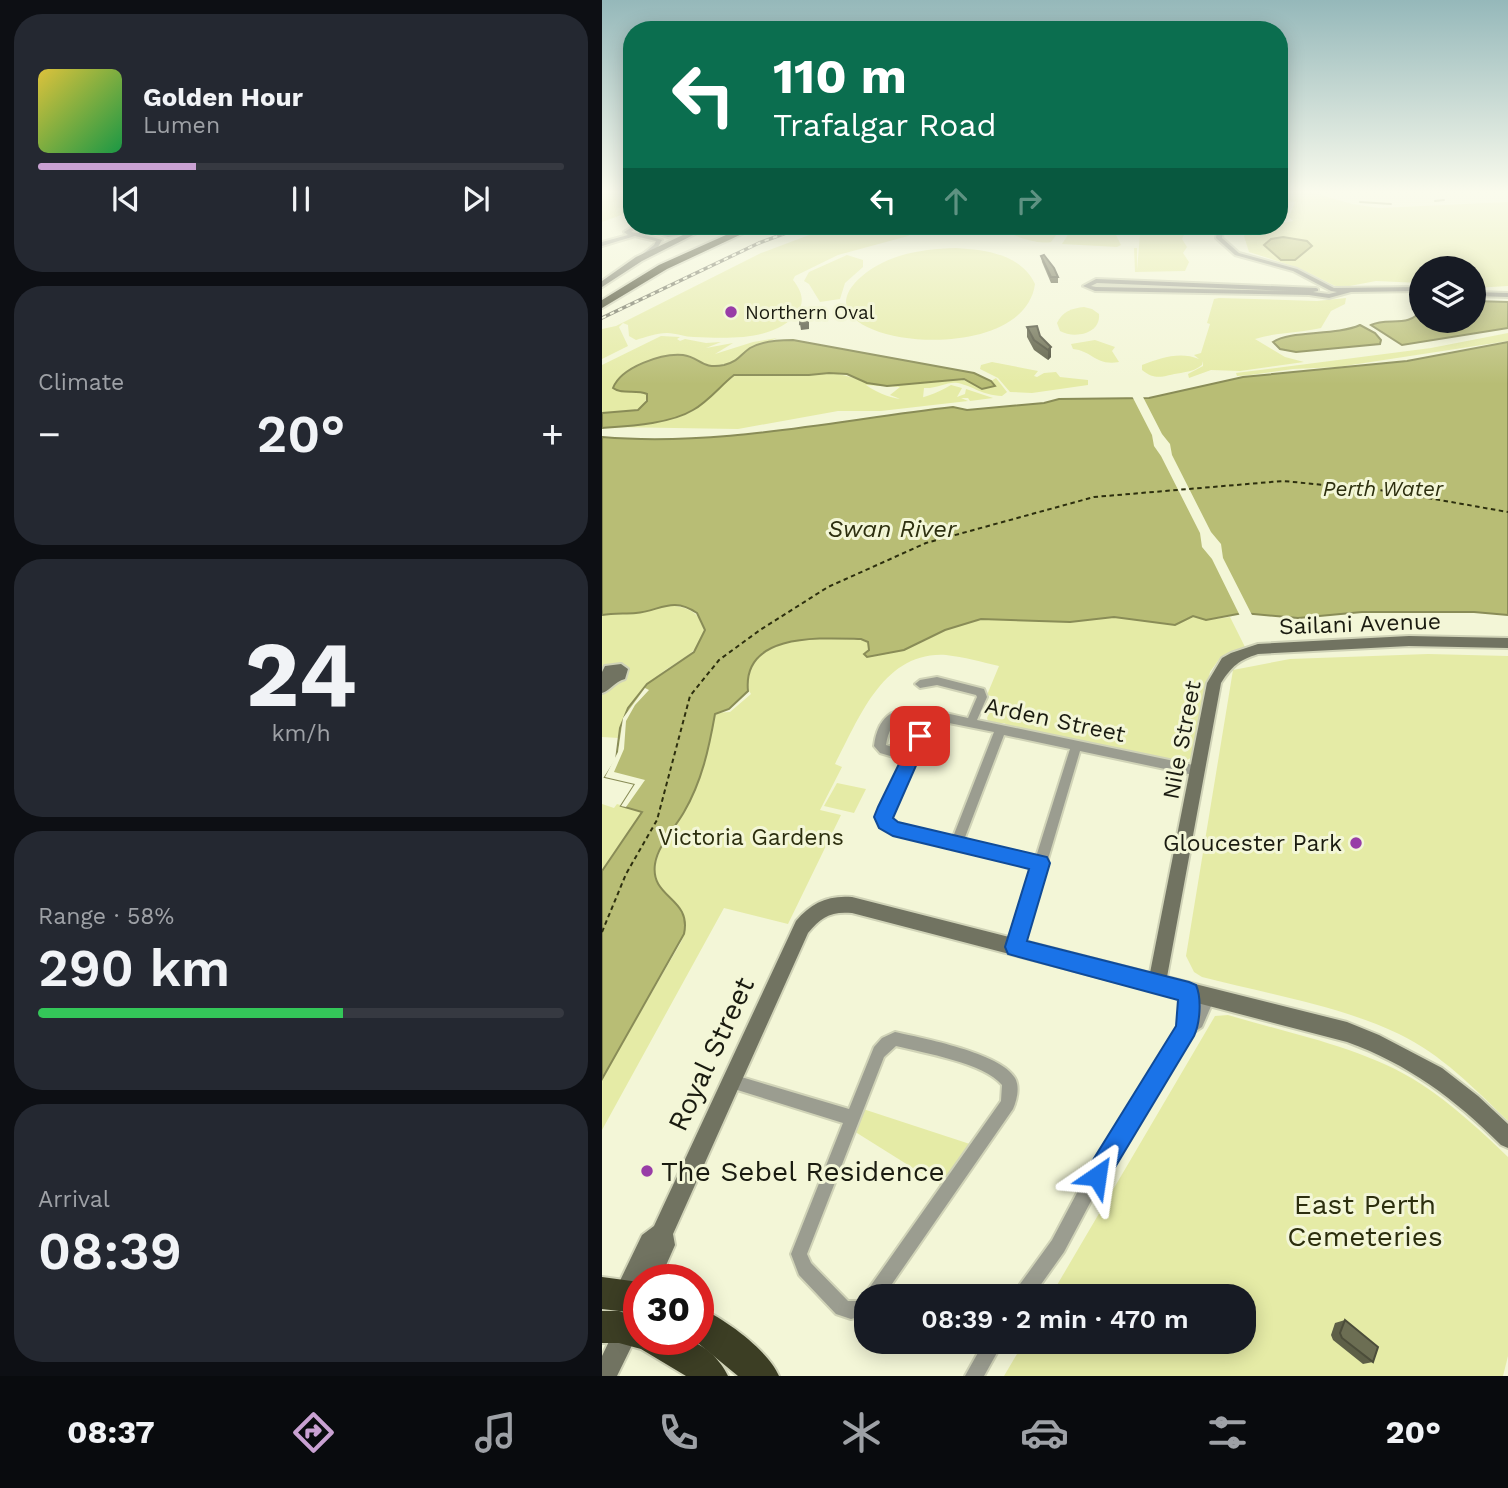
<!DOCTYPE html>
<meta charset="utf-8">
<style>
body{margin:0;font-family:"Work Sans",sans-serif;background:#242831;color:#f1f3f6;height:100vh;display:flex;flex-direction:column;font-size:26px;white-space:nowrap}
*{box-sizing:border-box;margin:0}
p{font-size:23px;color:#9ea1a6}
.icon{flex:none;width:38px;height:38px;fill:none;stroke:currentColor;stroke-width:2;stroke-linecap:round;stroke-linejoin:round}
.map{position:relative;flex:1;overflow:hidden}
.panel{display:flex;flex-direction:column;gap:14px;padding:14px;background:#0d0f14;width:602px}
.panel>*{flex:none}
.top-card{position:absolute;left:21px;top:21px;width:665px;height:214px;border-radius:28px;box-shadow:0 4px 18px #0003;background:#0b6e4f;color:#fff;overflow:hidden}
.tools{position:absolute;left:807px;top:256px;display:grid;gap:14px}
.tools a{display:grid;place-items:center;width:77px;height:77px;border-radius:50%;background:#171b24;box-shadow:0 4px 18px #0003;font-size:35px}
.speed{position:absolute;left:21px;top:1264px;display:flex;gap:14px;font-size:35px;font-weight:700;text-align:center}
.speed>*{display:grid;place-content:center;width:91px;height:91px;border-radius:50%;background:#171b24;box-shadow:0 4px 18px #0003;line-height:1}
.speed .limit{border:10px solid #d22;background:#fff;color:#111}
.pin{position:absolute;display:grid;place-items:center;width:60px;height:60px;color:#fff;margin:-30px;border-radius:14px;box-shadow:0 4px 10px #0006}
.me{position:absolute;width:77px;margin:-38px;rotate:32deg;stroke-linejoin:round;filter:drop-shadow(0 0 5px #0008)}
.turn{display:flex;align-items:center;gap:24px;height:147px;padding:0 35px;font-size:32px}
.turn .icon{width:91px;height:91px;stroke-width:2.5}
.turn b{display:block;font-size:49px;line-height:60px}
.lanes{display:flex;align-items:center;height:66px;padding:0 35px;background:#0003;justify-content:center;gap:35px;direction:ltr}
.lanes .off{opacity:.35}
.big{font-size:52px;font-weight:600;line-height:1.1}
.panel .tile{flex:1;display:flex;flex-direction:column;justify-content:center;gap:10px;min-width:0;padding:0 24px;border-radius:28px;background:#242831}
.panel .dial{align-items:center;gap:0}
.dial b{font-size:91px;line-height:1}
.song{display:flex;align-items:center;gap:21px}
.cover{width:84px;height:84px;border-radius:10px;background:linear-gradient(135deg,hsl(50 70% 55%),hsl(140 70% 35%))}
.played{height:7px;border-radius:4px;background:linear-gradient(90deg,#c9a1d2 30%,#363941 30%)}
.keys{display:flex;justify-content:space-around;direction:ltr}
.heat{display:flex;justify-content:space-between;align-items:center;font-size:38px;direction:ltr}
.charge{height:10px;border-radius:5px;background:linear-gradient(90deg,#34c759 58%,#363941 0)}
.trip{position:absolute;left:252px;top:1284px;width:402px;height:70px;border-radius:28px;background:#171b24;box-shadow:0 4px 18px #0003;font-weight:600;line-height:70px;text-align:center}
.menu{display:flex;height:112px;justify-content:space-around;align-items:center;background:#090b0e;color:#9ea1a6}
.menu .icon{width:49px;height:49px}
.menu .active{color:#c9a1d2}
.menu b{font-size:32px;color:#f1f3f6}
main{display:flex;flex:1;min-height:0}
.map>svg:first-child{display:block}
</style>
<main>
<section class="panel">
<div class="tile">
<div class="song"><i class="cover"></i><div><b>Golden Hour</b><p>Lumen</p></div></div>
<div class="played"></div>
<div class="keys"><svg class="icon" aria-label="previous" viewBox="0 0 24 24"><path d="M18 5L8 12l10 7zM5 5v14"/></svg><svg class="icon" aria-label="pause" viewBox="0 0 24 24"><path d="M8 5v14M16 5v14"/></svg><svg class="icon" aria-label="next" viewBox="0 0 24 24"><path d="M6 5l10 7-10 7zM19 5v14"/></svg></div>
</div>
<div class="tile"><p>Climate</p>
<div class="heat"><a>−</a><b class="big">20°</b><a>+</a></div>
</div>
<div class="tile dial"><b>24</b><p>km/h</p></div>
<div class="tile"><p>Range · 58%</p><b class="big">290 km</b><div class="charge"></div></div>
<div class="tile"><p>Arrival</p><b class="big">08:39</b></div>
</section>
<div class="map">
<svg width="906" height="1376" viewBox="0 0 906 1376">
<rect width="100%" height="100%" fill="#f3f6d7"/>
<g fill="#e5eba6">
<polygon points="0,191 30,191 30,211 0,222"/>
<polygon points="677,191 705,191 750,204 777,208 906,202 906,286 872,288 872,268 819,268 819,283 774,281 737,288 697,268 647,252 642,236 644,231 691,221 687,217 693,202 677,200"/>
<path d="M231 226H290L310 233 306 236 236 255 193 276 191 280C199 290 204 301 195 313 172 342 123 338 92 337 83 337 74 333 65 333 54 333 44 337 34 340L27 336 26 325 21 323 17 327 26 346 0 359V329L14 326 159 253Z"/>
<path d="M398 226C415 226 441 223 455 234L449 242C433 245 407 235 398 226Z"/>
<polygon points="549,226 605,226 580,227 582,235 580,239 585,247 581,253 587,262 583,271 533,272 532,248 535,248 535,270 538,235"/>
<polygon points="501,230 514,235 519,245 515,247 460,244 467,233"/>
<path d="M354 248C384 250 419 254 433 284 421 374 183 343 259 277 285 254 320 249 354 248Z"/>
<polygon points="245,255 261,260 261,267 243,283 238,299 218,302 207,284 202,281 207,272"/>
<path d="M617 298 715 301 744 298 743 304 729 311 719 328C698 333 675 332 653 339L683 357 702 362 638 371 609 370 587 378 586 374 601 366V361L600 365C592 371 588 371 579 373 562 375 555 382 540 370V365C558 358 578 351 597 359L592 355 599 353 608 324 605 323 612 299Z"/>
<path d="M482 307 490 309 497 314C499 334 472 339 458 331L455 323C460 312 470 308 482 307Z"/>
<polygon points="906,333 906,341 736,367 691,369 648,375 635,376 634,373 829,348"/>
<polygon points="59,336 78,337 75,339 78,341 83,339 104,343 119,342 104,348 131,343 113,354 151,342 175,338 146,350 139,358 124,364 105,367 97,364 12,390 39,391 46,396 39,409 0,413 0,365"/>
<path d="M493 340 513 347 510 351 517 362C493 366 491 351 471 349L469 344Z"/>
<polygon points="390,362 436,371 432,376 435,377 442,373 454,372 458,377 486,380 486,385 430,393 408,392 396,378 378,369 379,365"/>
<path d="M227 373C249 374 269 387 291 386 314 384 359 371 376 387L391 383 389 381 394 378 405 392 400 396C379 395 373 387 356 383 346 381 334 389 322 388L321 398 301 400 288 395 298 387 264 385C293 405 319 403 349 385L360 388 355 397 363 394 364 389 391 398 368 401 366 398H359L366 401 279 411H236L136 429 8 427C32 426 75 423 95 408 108 398 120 385 132 375H207Z"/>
<path d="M68 605C87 608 96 611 103 630 96 656 76 659 57 675 37 691 19 712 17 738L0 737V615L34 613Z"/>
<path d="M591 616 605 620 628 617 643 647 618 658 608 672 590 757 582 762 411 728 402 723 387 724 385 718 393 697 385 695 397 666C380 662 362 657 344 655 281 651 257 719 233 764L240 767 218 810 239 815 186 924 122 908 0 1130V1079L79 942C93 910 65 905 53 879 50 848 78 824 90 797 102 771 108 742 113 713L128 712 149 694C145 688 145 681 147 674 159 633 225 638 259 639L266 642 267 650 263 654 266 657 302 650 343 630 379 619 468 622 512 617 573 625Z"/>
<path d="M826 654 906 656V1121C873 1089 839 1054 797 1034 736 1005 665 994 600 977L592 972 584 956 631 670 688 659Z"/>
<polygon points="235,783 264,789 252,813 222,806"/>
<polygon points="0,804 12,808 15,804 41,812 0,871"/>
<path d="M626 1015C689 1034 764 1048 819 1084 851 1105 879 1131 906 1157V1356L901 1376H402L422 1342H642V1297H448L613 1016Z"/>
<polygon points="255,1107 377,1147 346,1190 247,1128"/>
</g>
<g fill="#b8bd75" stroke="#898c57" stroke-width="2">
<polygon points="681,237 705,241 710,246 693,260 679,260 662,245 669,239"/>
<path d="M872 301 906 302V328L800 345 769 325C785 317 808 328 819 310V320H872Z"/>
<path d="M758 325 773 333 779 340 778 344 694 352 678 349 671 342C688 330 734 336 758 325Z"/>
<path d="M191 340 372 373 389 381 393 386 380 389 362 379 285 386 265 383 245 374 227 373 207 375H132C119 385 107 401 91 410 68 424 27 426 0 428V413L36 410 45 401V394C34 389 20 395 11 388 19 367 60 353 81 355 98 357 100 370 122 365 137 361 138 355 148 348 160 341 177 340 191 340Z"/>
<path d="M906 342V615L872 612H760L696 618 641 613 604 620 591 616 573 625 512 617 468 622 379 619 343 630 302 650 265 657 262 654 267 650 266 642 259 639C220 638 140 632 146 691L127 709 113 714C107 748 100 781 82 812 73 828 56 845 53 864 48 899 90 897 82 934L0 1079V871L40 812 19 806 33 784 3 777 14 760 18 728 26 708 45 684 92 652 103 630 95 613C70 596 58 611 34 613 23 614 12 613 0 615V437C117 447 235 420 351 407L365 410 442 403 457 399 547 398 641 377 805 361Z"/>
</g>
<g fill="#f3f6d7">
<polygon points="540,395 560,434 568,444 570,455 609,532 619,544 621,558 651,617 639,618 610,559 600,547 598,533 559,456 552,446 550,435 530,396"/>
<polygon points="43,688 47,690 33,705 24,721 22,749 12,772 43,780 24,807 19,806 33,784 3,777 16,752 21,718"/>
</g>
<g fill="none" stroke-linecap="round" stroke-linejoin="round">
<g stroke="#898c57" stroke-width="2">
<polyline points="833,201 842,200"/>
<polyline points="758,202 789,204"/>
</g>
<polyline stroke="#2d2f0f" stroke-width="2" stroke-dasharray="4.5 3.5" stroke-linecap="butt" points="0,932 24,874 55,820 88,696 117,660 158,630 226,587 324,543 492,497 681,481 786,491 906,512"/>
<g stroke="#d0d3b7" stroke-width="4">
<g id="street">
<path d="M32 226H38L29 232C36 234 42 233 47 229L44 226H50C61 235 74 233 88 231L91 233 66 237 51 232 43 235 60 240 56 247 39 260 36 258 37 257 52 245 54 241 33 236 0 246V242L26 235 22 232Z"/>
<path d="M616 226H622L620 238 637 253 695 269 732 288 819 287V291L749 292 727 298 707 295 493 291 481 286 494 279 714 288 716 289V291L711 292 727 294 735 292 729 291 691 271 633 255 614 238ZM495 283 689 291 494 287 489 286Z"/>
<polygon points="872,292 906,293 906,297 872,296"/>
<path d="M335 677 382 689 385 697 375 720 596 766 600 768 602 771 600 774 596 776 478 751 420 947 418 952 413 953 408 952 406 947 431 867 291 833C284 830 277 826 276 818 276 807 296 771 302 760L278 753 272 746C279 690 329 711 366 718L375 697 374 695 335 685 318 688 313 684 318 680ZM304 716 322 718 306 752 284 745C286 732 291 720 304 716ZM332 720 392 732 351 837 294 823 288 819 291 807ZM402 735 468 749 434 857 362 840Z"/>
<polygon points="587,985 592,987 594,992 592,1012 601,992 606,990 611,992 613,997 600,1027 589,1034 488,1203 462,1252 430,1297 411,1297 413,1291 450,1240 476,1191 577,1027 580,992 582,987"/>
<path d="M293 1032C320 1038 399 1053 413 1078 418 1087 415 1100 411 1109L281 1297H264V1315L249 1319 234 1314 197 1275 189 1254 241 1123 129 1088 124 1086 122 1081 124 1076 129 1074 247 1109 272 1047 280 1038ZM294 1046C322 1053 382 1063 400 1085L399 1101 265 1291 263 1298 255 1301H246L209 1263 205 1254 282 1057Z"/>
<polygon points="382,1342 401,1342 382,1376 363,1376"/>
</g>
</g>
<g stroke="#d0d3b7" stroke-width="4">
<g id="secondary">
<polygon points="100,226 109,226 40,261 0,287 0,281 34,257"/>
<polygon points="426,226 481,228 531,226 481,232 430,228"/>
<path d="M807 636 906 638V648L807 646 656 654C637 660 630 666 619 683L565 977 745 1022 777 1035 840 1068 876 1096 906 1124V1148L899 1145C853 1099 806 1064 745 1042L250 913C229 911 219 917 206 933L71 1234 73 1245 58 1279H37V1331L15 1376H0V1356L23 1308 14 1305 11 1297 14 1289 40 1235 52 1226 194 921C209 903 226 895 250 897L548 973 605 683 620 658 629 653 656 644Z"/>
<path d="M19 664 26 669 23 679C12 682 9 690 0 693V672L3 666Z"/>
</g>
</g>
<g stroke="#d0d3b7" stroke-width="4">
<g id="highway">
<polygon points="144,226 157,226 65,269 0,308 0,300 57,265"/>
<path d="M0 1277 37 1282V1314L17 1311 37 1318V1339C51 1339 70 1335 83 1339 101 1343 119 1360 126 1376H84L39 1349 17 1343H0V1311H17L0 1309Z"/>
<path d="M96 1307C122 1318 166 1350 177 1376H136L91 1339H96Z"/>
</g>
</g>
<use href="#street" fill="#9b9d90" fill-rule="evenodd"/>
<use href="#secondary" fill="#717361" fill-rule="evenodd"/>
<use href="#highway" fill="#3c3e24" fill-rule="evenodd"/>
<g stroke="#696b59" stroke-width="3.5">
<polyline id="rail" points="0,318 157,243 203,226"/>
</g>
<use href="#rail" stroke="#f3f6d7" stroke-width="2" stroke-dasharray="4.5" stroke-linecap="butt"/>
</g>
<g fill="#5d5f47">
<polygon points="439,256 456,277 456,283 449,283 440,262"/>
<polygon points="425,327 438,336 449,347 449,357 446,360 432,350 425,337"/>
<polygon points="743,1320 771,1362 761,1364 731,1340 729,1335 733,1323"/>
</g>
<g fill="#4c4d3a">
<polygon points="206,310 207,316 207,329 199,330 198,324"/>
<polygon points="449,347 449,357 446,360 446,350"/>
</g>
<g fill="#6c6e53" stroke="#4c4d3a" stroke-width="2">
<polygon points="442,255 452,268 456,277 449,277 439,256"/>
<polygon points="199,310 206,310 206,323 198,324"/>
<polygon points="435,326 438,336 449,347 446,350 432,340 425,327"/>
<polygon points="743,1320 776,1347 771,1362 740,1338 738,1333"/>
</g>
<linearGradient id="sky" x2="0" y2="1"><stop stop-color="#95b8ba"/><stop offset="0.5" stop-color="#fafbed"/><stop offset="1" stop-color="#fafbed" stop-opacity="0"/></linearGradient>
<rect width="906" height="384" fill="url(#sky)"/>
<path fill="#1a73e8" stroke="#114b97" stroke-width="2" d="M318 729 324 731 327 736 291 818 296 822 445 857 448 863 425 941 587 982 594 985C600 999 598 1023 592 1036L503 1184 495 1188 486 1184 483 1176 486 1168 574 1026 576 1000 406 954 403 947 427 869 291 836 277 828 272 817 276 807 313 731Z"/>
<g fill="#983ca7" stroke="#f3f6d7" stroke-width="2.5">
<circle cx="129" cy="312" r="7"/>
<circle cx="754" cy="843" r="7"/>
<circle cx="45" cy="1171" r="7"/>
</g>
<g text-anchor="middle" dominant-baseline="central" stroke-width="6" stroke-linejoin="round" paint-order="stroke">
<g font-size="19" fill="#1a1b10" stroke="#f3f6d7" text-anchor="start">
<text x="143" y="312">Northern Oval</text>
</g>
<g font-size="21" font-style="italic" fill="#2d2f0f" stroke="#f3f6d7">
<text x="781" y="488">Perth Water</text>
</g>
<g font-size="23" fill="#1a1b10" stroke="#f3f6d7">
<text transform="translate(758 624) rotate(-2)">Sailani Avenue</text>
<text transform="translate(453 720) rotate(12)">Arden Street</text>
<text transform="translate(580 740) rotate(-79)">Nile Street</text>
</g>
<g font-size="23" fill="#2c2e0e" stroke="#f3f6d7">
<text x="149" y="837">Victoria Gardens</text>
</g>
<g font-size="23" fill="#1a1b10" stroke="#f3f6d7" text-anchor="end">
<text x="740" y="843">Gloucester Park</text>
</g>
<g font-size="24" font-style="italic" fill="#2d2f0f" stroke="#f3f6d7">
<text x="290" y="529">Swan River</text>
</g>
<g font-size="28" fill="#1a1b10" stroke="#f3f6d7">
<text transform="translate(109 1054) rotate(-65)">Royal Street</text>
</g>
<g font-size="28" fill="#1a1b10" stroke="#f3f6d7" text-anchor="start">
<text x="59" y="1171">The Sebel Residence</text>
</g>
<g font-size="28" fill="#2c2e0e" stroke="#f3f6d7">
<text x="763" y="1204">East Perth<tspan x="763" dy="32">Cemeteries</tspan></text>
</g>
</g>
</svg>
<div class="tools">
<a><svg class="icon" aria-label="layers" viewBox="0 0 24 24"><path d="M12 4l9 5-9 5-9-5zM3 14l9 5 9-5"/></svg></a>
</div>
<div class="speed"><div class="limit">30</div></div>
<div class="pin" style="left:318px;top:736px;background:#d93025"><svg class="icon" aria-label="arrive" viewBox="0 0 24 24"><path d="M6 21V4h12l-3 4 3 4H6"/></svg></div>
<svg class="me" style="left:495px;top:1176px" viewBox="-20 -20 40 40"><path d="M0-17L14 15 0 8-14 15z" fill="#1a73e8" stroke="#fff" stroke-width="4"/></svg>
<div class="trip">08:39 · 2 min · 470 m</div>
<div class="top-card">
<div class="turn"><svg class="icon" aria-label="left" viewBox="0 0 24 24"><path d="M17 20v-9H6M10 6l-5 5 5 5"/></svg><div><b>110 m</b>Trafalgar Road</div></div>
<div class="lanes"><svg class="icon" aria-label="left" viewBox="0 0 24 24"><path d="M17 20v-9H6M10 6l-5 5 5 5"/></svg><svg class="icon off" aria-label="ahead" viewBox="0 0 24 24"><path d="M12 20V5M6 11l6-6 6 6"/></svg><svg class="icon off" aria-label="right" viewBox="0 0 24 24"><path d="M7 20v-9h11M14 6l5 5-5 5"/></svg></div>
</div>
</div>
</main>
<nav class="menu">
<b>08:37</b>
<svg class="icon active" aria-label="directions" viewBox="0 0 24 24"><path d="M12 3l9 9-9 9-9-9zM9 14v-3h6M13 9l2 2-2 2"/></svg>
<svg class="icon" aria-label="music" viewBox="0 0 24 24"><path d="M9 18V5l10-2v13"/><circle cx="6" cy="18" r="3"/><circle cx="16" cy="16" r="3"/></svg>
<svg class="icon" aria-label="phone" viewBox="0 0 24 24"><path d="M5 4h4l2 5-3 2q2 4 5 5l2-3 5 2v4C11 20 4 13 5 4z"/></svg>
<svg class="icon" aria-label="climate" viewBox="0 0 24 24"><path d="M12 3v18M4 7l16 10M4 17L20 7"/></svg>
<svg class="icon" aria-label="car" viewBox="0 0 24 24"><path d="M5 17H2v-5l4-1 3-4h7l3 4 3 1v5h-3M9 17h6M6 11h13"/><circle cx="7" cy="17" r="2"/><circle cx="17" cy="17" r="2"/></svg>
<svg class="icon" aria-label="filters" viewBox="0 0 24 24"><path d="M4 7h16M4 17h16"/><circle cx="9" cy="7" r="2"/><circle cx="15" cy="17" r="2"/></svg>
<b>20°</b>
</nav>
